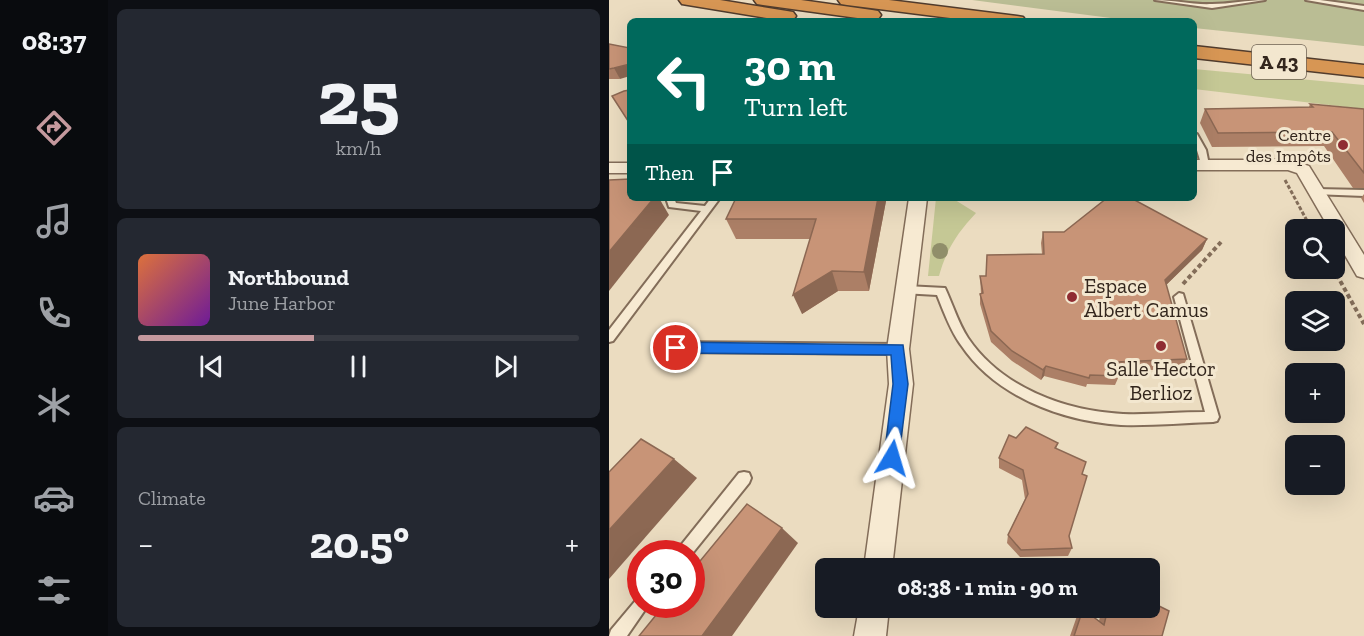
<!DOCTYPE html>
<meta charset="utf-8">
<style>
body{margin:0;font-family:"Zilla Slab",serif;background:#242831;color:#f1f3f6;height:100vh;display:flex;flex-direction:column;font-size:22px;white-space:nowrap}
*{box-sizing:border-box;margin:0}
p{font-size:20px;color:#9ea1a6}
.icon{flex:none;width:33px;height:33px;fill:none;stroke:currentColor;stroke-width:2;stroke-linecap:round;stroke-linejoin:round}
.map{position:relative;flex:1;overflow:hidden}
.side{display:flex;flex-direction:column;gap:9px;padding:9px;background:#0d0f14;width:501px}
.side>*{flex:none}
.top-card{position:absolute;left:18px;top:18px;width:570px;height:183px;border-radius:9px;box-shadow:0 6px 24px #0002;background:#00695c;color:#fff;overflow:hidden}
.controls{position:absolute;left:676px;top:219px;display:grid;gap:12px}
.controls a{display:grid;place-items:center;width:60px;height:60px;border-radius:9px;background:#171b24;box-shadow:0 6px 24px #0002;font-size:30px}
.speed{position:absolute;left:18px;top:540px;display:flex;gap:12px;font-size:30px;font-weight:700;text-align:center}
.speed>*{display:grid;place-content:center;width:78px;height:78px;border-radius:50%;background:#171b24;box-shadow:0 6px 24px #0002;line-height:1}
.speed .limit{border:9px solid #d22;background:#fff;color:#111}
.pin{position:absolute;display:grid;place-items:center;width:51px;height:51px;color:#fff;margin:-26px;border:3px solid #fff;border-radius:50%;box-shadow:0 2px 6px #0007}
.me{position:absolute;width:66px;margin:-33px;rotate:7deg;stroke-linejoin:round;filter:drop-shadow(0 0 4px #0008)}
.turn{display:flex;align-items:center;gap:21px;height:126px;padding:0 18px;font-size:27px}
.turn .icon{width:78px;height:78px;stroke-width:2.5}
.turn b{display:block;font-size:42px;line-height:51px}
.then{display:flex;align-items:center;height:57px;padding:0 18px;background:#0003;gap:12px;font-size:22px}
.big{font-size:45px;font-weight:800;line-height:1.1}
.side .widget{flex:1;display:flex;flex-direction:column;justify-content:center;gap:9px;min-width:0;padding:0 21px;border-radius:9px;background:#242831}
.side .dial{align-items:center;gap:0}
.dial b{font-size:78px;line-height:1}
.song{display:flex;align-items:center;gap:18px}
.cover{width:72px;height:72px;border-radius:9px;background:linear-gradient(135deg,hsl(20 70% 55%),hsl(280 70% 35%))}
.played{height:6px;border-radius:3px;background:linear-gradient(90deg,#c5999e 40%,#363941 40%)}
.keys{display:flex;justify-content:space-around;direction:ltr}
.heat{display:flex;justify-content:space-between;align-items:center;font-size:33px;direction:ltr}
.trip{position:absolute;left:206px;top:558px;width:345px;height:60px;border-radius:9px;background:#171b24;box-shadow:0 6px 24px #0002;font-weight:800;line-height:60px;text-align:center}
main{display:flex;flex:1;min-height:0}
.dock{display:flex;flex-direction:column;width:108px;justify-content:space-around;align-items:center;background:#090b0e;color:#9ea1a6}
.dock .icon{width:42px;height:42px}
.dock .on{color:#c5999e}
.dock b{font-size:27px;color:#f1f3f6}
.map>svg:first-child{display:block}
</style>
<main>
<nav class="dock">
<b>08:37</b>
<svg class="icon on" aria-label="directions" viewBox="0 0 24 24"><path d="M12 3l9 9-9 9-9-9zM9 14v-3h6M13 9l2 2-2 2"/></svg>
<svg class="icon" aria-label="music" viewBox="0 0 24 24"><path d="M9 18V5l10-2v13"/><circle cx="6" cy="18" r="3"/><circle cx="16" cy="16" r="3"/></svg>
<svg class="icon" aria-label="phone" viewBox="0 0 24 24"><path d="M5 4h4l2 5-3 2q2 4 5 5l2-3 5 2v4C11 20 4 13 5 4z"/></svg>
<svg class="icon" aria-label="climate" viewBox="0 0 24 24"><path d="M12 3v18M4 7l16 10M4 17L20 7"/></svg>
<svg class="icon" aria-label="car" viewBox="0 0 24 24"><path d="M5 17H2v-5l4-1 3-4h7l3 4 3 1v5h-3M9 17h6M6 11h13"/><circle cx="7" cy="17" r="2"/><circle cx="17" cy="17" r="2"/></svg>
<svg class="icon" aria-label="filters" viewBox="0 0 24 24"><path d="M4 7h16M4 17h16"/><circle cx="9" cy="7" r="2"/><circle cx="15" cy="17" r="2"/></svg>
</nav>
<section class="side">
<div class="widget dial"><b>25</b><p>km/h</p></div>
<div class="widget">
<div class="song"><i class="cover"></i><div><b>Northbound</b><p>June Harbor</p></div></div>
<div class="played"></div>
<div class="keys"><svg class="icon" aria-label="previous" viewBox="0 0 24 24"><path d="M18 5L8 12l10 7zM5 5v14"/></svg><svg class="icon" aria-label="pause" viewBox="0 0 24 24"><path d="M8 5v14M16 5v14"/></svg><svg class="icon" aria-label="next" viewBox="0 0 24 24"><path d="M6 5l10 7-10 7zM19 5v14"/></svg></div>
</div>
<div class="widget"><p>Climate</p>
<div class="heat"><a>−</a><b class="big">20.5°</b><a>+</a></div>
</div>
</section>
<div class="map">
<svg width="755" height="636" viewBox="0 0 755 636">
<rect width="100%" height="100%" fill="#ebdcc0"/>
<g fill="#c5c895">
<polygon points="585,69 755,85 755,109 585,89"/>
<path d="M327 198H343L367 213C349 232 337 250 330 276H319Z"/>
</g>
<polygon fill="#babd94" points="363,0 755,0 755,46 585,28 585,21 525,21"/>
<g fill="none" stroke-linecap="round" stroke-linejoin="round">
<g stroke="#836d59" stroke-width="4">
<g id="lane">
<path d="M546 0C565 0 584 5 603 4 621 4 638 0 656 0L603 8Z"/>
<polygon points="697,0 711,0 755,6 755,10"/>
<path d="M585 134H588L597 150 600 165 599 167H593L592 165C590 154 585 145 585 134Z"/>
<polygon points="707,189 755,190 755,196 704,194 703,192"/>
<polygon points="57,198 65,198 67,203 96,206 102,198 111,198 4,341 0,342 0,330 92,211 60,207"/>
<path d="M297 286 336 288C344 305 349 323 359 338 393 388 456 411 514 414 542 415 569 412 596 412L565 297 570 293 574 294 610 417 608 421 604 422C573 423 542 426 512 425 452 421 386 396 352 345 341 330 335 312 328 295L293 293 292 290 293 287Z"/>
<polygon points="53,342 289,344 293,346 294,349 293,352 289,354 53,352 49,350 48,347 49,344"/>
<polygon points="135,472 140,473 142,478 140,483 82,555 67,554 69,549 130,473"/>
<polygon points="32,597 32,604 40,604 18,636 0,636 2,630 28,599"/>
</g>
</g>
<g stroke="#836d59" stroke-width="3">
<g id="street">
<polygon points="585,160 681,160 700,166 755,255 755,278 748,276 726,238 726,230 721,230 688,173 679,170 585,170"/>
<rect x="0" y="163" width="21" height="10"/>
<polygon points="300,198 318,198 300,349 304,384 283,568 255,568 280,384 278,349"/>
<polygon points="250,608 280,608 277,636 245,636"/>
</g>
</g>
<g stroke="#513c2d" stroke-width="3">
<g id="highway">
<polygon points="70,0 111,0 178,11 184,12 187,16 184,20 176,21 79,5 73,4"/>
<polygon points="145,0 192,0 263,10 269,11 272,15 269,19 263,20 154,5 148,4"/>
<polygon points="229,0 280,0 408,16 414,17 417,21 365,21 238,5 232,4"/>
<polygon points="585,46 755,65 755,77 585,58"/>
</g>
</g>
<polyline stroke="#836d59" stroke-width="3" stroke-dasharray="4 2" stroke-linecap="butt" points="676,180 703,230"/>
<g stroke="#836d59" stroke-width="4" stroke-dasharray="4.5 3" stroke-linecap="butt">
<polyline points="724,268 755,324"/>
<polyline points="574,284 612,242"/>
</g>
<use href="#lane" fill="#f7ead2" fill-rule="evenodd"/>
<use href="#street" fill="#f7ead2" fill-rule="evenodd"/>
<use href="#highway" fill="#d79654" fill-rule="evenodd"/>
</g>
<circle fill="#908e6a" cx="331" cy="251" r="8"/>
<g fill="#ac7f66">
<polygon points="0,44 11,79 0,79"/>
<polygon points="701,104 755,109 755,188 744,188 715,146 603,147 591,123 596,109 700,107"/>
<polygon points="755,194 755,203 752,198"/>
<polygon points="277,201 260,291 229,291 193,314 201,239 127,239 117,219"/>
<polygon points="434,232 598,239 593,250 557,285 578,359 572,369 509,371 510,376 506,385 478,384 477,387 435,376 432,380 403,361 382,342 371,304 371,294 372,294 371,276 377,276 433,254 432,243"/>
<polygon points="407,438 449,443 447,449 473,474 460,536 463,548 459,556 411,557 398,543 399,535 416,499 413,480 390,468 390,458"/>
<polygon points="493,608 540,608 553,636 461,636 468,616 474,609 490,621"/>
</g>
<g fill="#8c6853">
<polygon points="21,64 21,76 11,79 5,68"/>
<polygon points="45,198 50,198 60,215 0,291 0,252"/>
<polygon points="269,198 276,198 277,201 260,291 255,272"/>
<polygon points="598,239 593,250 551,291 556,280"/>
<polygon points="223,271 229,291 193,314 184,295"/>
<polygon points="437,366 435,376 432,380 434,370"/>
<polygon points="65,459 88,478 0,579 0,530"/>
<polygon points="173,528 189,543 123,636 93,636"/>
</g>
<g fill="#c89477" stroke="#8c6853" stroke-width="1.5">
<polygon points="0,44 21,48 21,64 5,68 0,69"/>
<polygon points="21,90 21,124 3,96 15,91"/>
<polygon points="701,104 755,109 755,173 723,132 609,133 596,109 704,107"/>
<polygon points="21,179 21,188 19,192 21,192 21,198 45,198 0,252 0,180"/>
<polygon points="127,198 269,198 255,272 223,271 184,295 207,219 117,219"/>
<polygon points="498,198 522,198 598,239 556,280 578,359 508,362 510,376 481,375 480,378 437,366 434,370 403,351 382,331 371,294 374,293 371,276 377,276 378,255 435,254 434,232 455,232"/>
<polygon points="417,427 449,443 446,448 477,462 473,474 478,476 460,536 463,548 412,550 399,535 419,494 414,470 390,458 400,435 407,438"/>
<polygon points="32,439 65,459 0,530 0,472"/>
<polygon points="138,504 173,528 93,636 30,636 56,604 82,604 82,572"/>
<polygon points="540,601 560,611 553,636 465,636 474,609 495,625 499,608 540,608"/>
</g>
<polygon fill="#1a73e8" stroke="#114b97" stroke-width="1.5" points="67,342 294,345 299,384 289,464 283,466 277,464 275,458 284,384 282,355 67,353 62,352 60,348 62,343"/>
<g fill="#8f2c32" stroke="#f3e7cf" stroke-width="2">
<circle cx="734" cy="145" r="6"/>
<circle cx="463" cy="297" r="6"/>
<circle cx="552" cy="346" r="6"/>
</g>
<g text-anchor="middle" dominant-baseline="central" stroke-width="6" stroke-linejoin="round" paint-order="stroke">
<g font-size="18" fill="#33261d" stroke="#f3e7cf" text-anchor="end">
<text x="722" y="135">Centre<tspan x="722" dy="21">des Impôts</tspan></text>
</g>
<rect fill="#f3e7cf" stroke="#6d6052" stroke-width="1.5" x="643" y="45" width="54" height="34" rx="4.5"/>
<g font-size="20" font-weight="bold" fill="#33261d">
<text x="670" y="62">A 43</text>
</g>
<g font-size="21" fill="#33261d" stroke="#f3e7cf" text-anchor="start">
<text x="475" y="285">Espace<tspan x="475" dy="24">Albert Camus</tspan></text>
<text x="552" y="368" text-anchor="middle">Salle Hector<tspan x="552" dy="24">Berlioz</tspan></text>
</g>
</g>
</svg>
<div class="controls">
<a><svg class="icon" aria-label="search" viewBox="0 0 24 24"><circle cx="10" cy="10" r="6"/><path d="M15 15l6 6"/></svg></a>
<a><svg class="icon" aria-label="layers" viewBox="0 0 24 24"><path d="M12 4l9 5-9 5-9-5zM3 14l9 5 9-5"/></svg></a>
<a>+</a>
<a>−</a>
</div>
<div class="speed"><div class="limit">30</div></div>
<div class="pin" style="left:67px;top:348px;background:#d93025"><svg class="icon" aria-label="arrive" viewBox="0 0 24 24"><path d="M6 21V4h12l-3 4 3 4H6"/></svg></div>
<svg class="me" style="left:283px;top:458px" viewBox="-20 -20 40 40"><path d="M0-17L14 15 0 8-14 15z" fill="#1a73e8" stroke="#fff" stroke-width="4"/></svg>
<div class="trip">08:38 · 1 min · 90 m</div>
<div class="top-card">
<div class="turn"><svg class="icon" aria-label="left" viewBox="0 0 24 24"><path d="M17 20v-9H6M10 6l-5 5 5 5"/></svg><div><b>30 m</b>Turn left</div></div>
<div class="then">Then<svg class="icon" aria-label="arrive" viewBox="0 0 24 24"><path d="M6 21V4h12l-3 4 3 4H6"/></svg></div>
</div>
</div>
</main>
